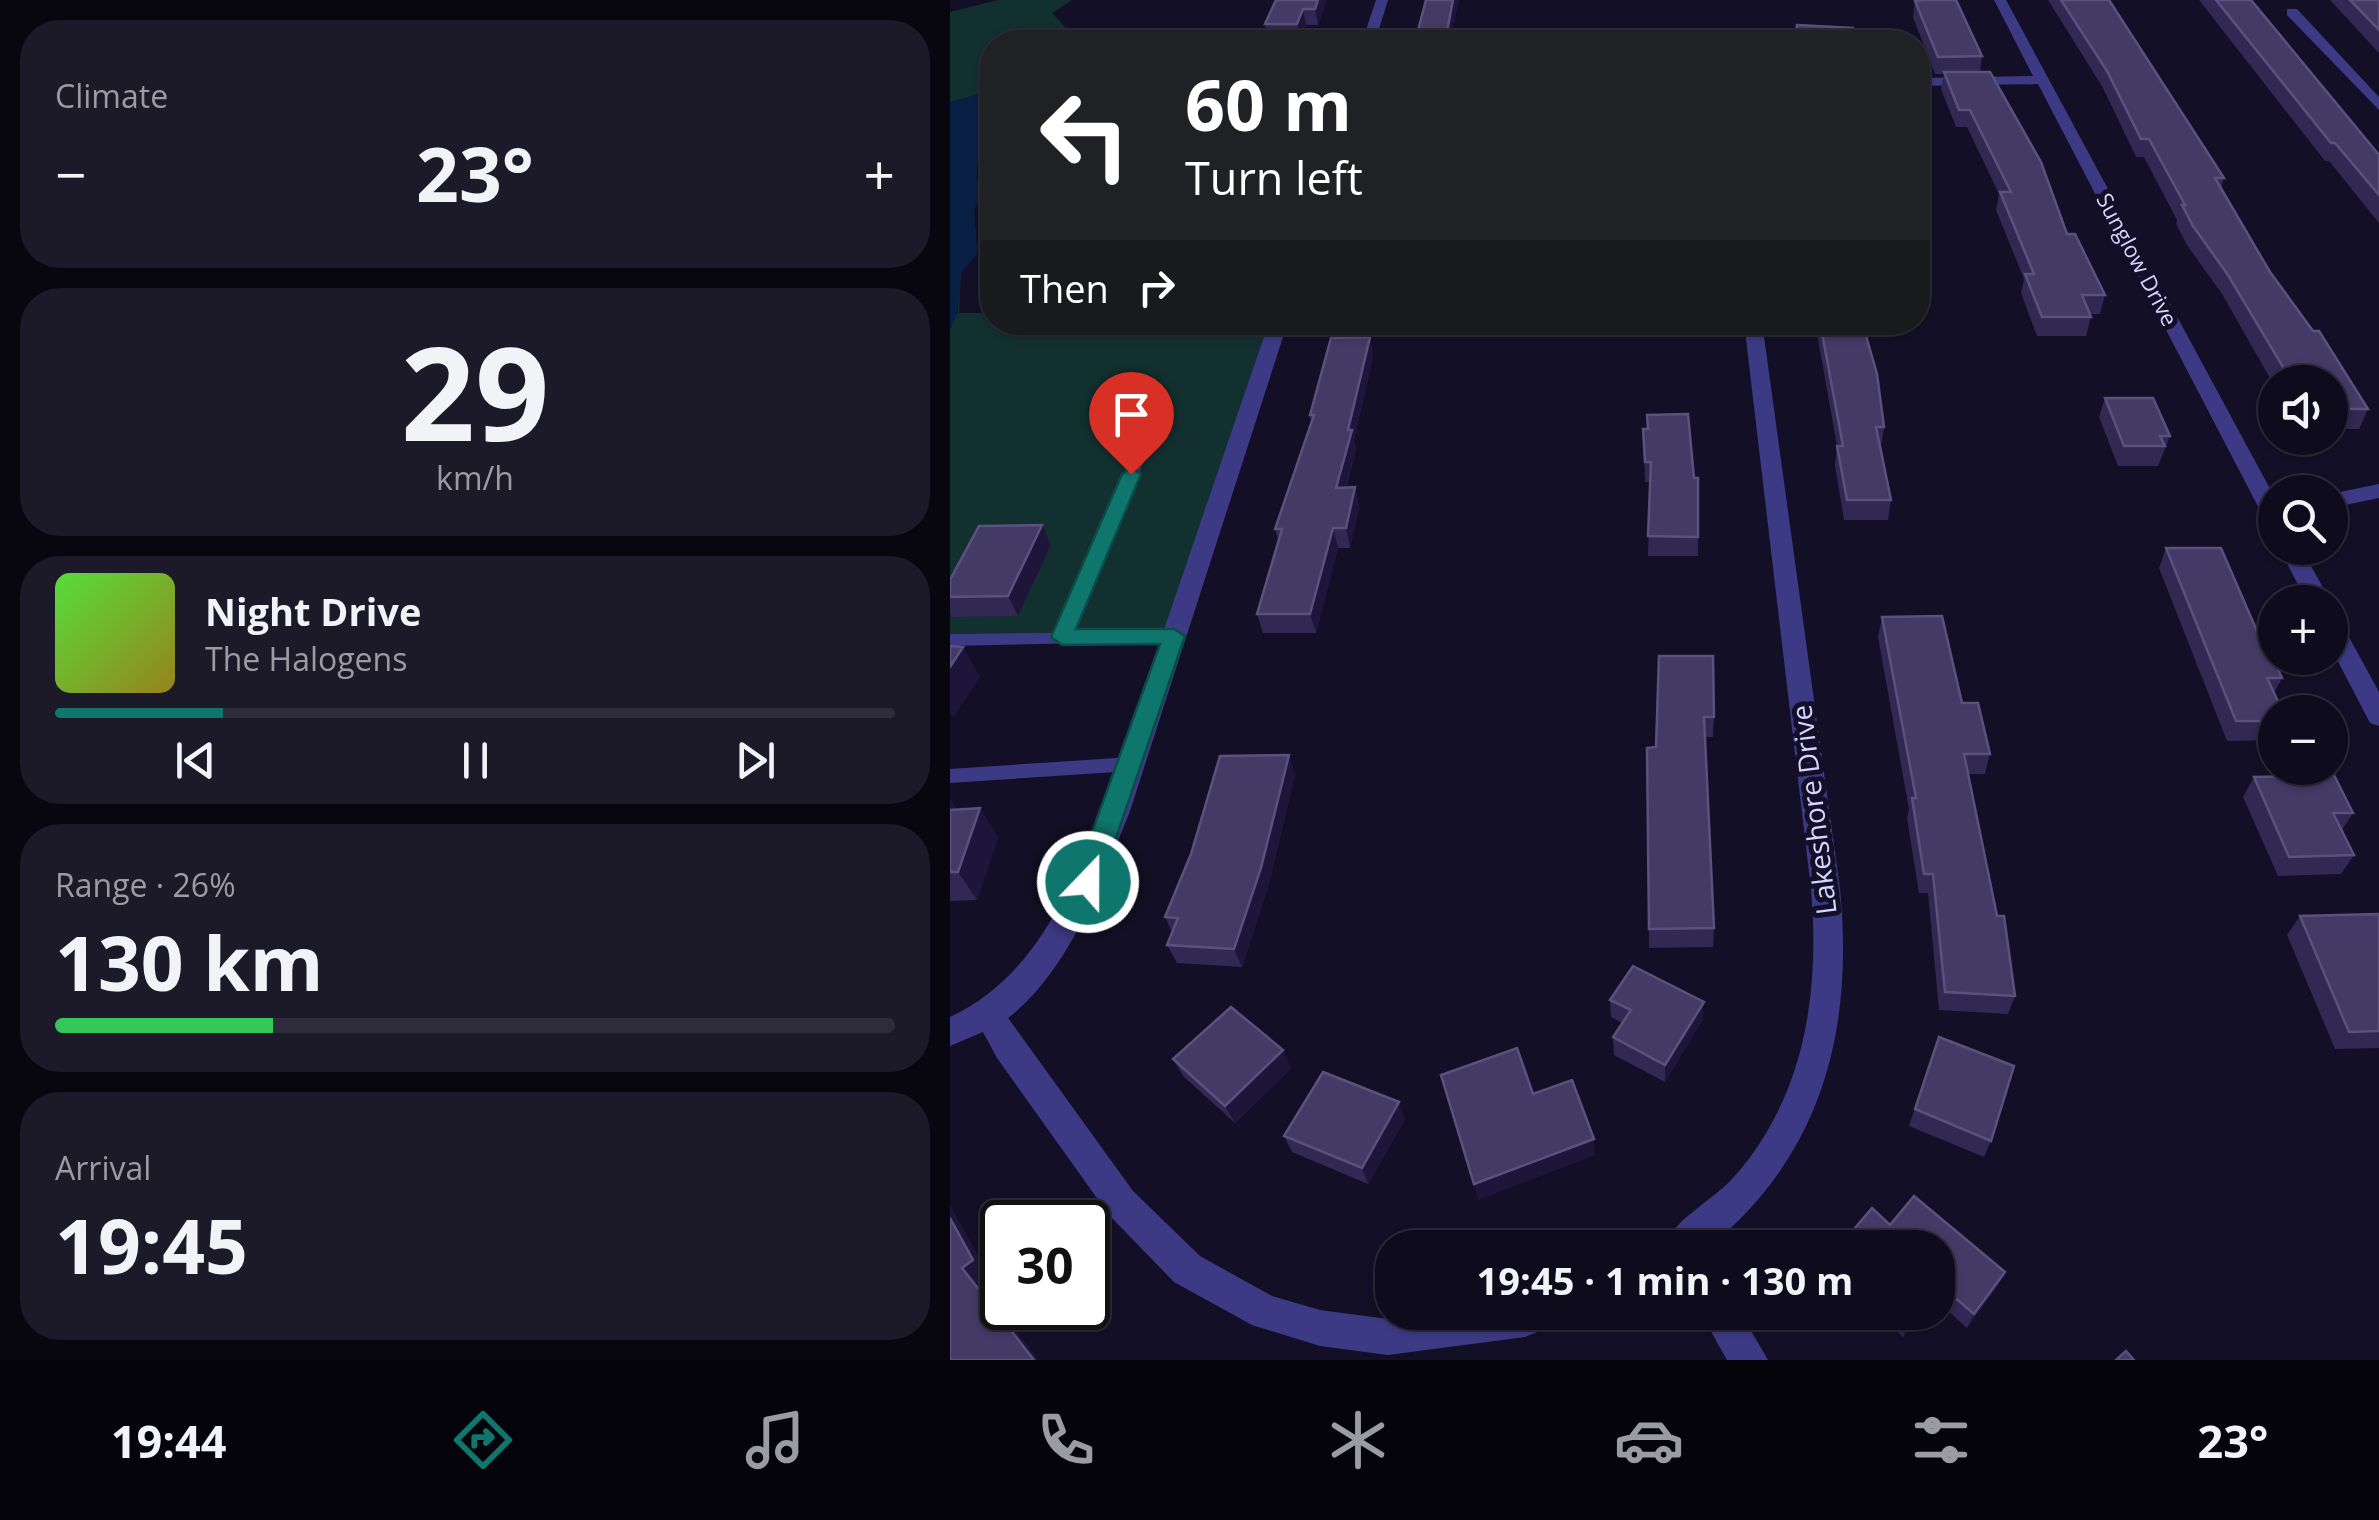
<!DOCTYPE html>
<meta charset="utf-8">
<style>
body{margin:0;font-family:"Open Sans",sans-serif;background:#1c1929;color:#f1f3f6;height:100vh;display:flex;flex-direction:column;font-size:38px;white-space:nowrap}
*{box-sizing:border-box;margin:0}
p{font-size:32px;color:#9b9ba3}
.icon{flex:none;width:55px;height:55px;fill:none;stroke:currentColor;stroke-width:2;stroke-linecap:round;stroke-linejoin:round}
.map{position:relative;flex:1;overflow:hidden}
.details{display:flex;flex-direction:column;gap:20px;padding:20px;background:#08060f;width:950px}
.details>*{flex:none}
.top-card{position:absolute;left:30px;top:30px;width:950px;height:305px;border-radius:40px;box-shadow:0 2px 8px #0004,0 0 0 2px #2e2b3b;background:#202124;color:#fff;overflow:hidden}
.controls{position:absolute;left:1308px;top:365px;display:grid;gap:20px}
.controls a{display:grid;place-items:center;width:90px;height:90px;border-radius:50%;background:#0e0b1c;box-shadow:0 2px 8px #0004,0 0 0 2px #2e2b3b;font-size:50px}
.speed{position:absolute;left:30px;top:1200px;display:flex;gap:20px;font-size:50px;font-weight:700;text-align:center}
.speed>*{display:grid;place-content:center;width:130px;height:130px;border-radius:50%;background:#0e0b1c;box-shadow:0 2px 8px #0004,0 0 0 2px #2e2b3b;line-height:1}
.speed .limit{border:5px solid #111;border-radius:15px;background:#fff;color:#111}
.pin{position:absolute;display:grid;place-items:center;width:85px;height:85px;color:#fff;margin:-102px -42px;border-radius:50% 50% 50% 0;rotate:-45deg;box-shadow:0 0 10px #0007}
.pin .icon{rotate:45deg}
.me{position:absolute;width:110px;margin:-55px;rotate:22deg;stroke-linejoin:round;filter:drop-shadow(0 0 8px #0008)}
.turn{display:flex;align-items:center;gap:35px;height:210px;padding:0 40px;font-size:45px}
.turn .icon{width:130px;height:130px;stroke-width:2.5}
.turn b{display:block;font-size:70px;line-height:85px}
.then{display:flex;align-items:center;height:95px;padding:0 40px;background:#0003;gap:20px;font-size:38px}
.big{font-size:75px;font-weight:700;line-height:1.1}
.details .card{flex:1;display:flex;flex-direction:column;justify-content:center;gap:15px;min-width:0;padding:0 35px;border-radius:40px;background:#1c1929}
.details .dial{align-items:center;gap:0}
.dial b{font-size:130px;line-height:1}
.song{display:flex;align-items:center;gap:30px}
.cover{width:120px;height:120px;border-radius:15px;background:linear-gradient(135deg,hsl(110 70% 55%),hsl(50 70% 35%))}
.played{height:10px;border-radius:5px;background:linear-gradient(90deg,#0f766e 20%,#2e2b3b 20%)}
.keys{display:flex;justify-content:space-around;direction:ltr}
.heat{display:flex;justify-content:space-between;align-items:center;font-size:55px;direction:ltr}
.charge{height:15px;border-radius:8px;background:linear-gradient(90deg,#34c759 26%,#2e2b3b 0)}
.trip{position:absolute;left:425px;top:1230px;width:580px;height:100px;border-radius:40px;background:#0e0b1c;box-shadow:0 2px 8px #0004,0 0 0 2px #2e2b3b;font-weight:700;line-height:100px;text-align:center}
.menu{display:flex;height:160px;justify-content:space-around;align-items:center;background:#06040b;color:#9b9ba3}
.menu .icon{width:70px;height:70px}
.menu .current{color:#0f766e}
.menu b{font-size:45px;color:#f1f3f6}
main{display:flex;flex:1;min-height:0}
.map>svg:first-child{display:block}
</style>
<main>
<section class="details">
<div class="card"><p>Climate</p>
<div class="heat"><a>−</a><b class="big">23°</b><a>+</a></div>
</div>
<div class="card dial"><b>29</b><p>km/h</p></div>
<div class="card">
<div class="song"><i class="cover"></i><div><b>Night Drive</b><p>The Halogens</p></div></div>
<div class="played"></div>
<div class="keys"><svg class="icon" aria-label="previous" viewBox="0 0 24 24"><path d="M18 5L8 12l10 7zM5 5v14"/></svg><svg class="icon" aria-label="pause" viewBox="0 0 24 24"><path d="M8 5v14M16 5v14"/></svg><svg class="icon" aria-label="next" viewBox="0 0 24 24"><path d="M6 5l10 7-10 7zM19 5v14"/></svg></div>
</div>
<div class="card"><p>Range · 26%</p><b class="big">130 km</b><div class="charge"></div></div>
<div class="card"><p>Arrival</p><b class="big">19:45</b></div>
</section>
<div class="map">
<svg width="1429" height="1360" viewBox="0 0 1429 1360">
<rect width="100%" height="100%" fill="#130f26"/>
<path fill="#12302f" d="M48 0H122L102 13 116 28 108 42H42V146C24 160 23 175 32 195L24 209 27 254 11 272 9 313H42V322L328 323 224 637 0 640V12Z"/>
<path fill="#0a1f44" d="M42 71V146C24 160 23 175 32 195L24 209 27 254 11 272 8 313 0 330V102L35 92Z"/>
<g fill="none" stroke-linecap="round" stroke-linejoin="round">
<g fill="#3d3a85" fill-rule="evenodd">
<polygon points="195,438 202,442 122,632 224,631 230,633 232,637 230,641 0,646 0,634 105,633 188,442"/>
<polygon points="181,757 188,759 190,764 188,769 181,771 0,783 0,769"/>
</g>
<g fill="#3d3a85" fill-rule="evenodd">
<polygon points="426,0 438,0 425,42 412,42"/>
<polygon points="1044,0 1056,0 1325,498 1325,525 1314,518 1088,84 968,86 968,78 1083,76"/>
<polygon points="1337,9 1347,9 1429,97 1429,110 1337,15"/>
<path d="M319 322H487L461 333 334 334 180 811C152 881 119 971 58 1018L183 1191 250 1256 322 1296 370 1310 438 1319 485 1312H610L605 1325 575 1337 438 1355 370 1346 302 1325 224 1282 159 1215 47 1058 33 1032 0 1046V1017C84 978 119 892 152 811Z"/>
<path d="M794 322H812L890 889C904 1030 872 1156 758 1248H712C723 1220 762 1201 783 1178 855 1097 870 994 861 889Z"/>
<polygon points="1429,484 1429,498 1380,508 1380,494"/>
<polygon points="1329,548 1351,548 1381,602 1380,603 1357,602"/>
<polygon points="1380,615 1388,617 1429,692 1429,726 1420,723 1380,646"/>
<polygon points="750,1312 790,1312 818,1360 777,1360"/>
</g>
</g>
<g fill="#312854">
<polygon points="377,0 368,25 356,25 351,40 318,40 315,24"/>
<polygon points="966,0 1006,0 1032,56 1030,72 1117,234 1155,295 1150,314 1140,314 1141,317 1136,336 1087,336 1071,293 1074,279 1046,210 1049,194 1017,127 1006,127 991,89 994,74 985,74 963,17 965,1"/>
<polygon points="1098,0 1159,0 1274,178 1271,188 1320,272 1418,409 1409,429 1380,429 1380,382 1325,382 1325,387 1272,294 1237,245 1226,224 1227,220 1194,157 1186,157 1153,88"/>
<polygon points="1249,0 1301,0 1429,155 1429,223 1379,161 1375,161"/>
<polygon points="1380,0 1429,0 1429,53"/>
<polygon points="865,322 912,322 934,427 931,447 930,447 941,500 938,520 894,520 885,465 887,446"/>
<polygon points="420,337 423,357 404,440 406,450 396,488 405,487 409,507 400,548 388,548 366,633 313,633 307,614 328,540 325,529 361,422 360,415"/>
<polygon points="1155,398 1220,436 1208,466 1168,466 1149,417"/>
<polygon points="693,429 744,478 748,478 748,556 698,556 700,482 695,482"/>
<polygon points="92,525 101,545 68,616 2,617 0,613 0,580"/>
<polygon points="1216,548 1313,645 1332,678 1324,693 1325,740 1277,741 1209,568"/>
<polygon points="932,617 1012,703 1040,754 1035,774 1018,774 1065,996 1058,1014 989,1010 978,893 969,893 957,818 959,809 928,637"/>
<polygon points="709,656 764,717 763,737 755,737 764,928 763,947 699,948 697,748 706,747"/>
<polygon points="339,755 345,775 318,887 292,967 227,963 217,945 222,932 215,917"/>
<polygon points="1304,777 1403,813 1392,830 1404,855 1391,874 1328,876 1293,797"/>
<polygon points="0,799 7,810 48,837 27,900 0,901"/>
<polygon points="1429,914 1429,1048 1385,1049 1337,935 1350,916"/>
<polygon points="660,1000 753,1019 715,1082 664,1055 663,1037 672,1023 661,1017"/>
<polygon points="989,1037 1041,1141 1034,1157 959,1126"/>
<polygon points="223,1059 341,1068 285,1123 233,1076"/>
<polygon points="455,1119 418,1184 342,1152 334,1136"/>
<polygon points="940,1225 1055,1272 1047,1287 1017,1328 988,1302 988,1248"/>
<polygon points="927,1312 971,1312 953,1337"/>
</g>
<g fill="#1d163a">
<polygon points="368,0 377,0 368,25 365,9"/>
<polygon points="503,0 509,0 500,42 495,42"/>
<polygon points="353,9 356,25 351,40 347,24"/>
<polygon points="420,337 423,357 404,440 406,450 390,507 386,488"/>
<polygon points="405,487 409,507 400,548 396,528"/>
<polygon points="92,525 101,545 68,616 58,596"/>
<polygon points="383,528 388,548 366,633 360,614"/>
<polygon points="13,647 30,677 3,718 0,712 0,667"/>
<polygon points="339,755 345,775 318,887 292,967 284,949"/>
<polygon points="0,799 18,827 0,818"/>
<polygon points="30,808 48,837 27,900 8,872"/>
<polygon points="754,1002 753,1019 715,1082 715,1065"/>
<polygon points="333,1050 341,1068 285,1123 275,1106"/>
<polygon points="449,1102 455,1119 418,1184 412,1168"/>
<polygon points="644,1139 645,1155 528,1200 524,1184"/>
<polygon points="0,1205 39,1275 28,1283 89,1360 84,1360 12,1268 0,1218"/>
<polygon points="1055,1272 1047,1287 1017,1328 1024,1314"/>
<polygon points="967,1312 971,1312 953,1337 959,1323"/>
</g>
<g fill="#433a66" stroke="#5a527e" stroke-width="2.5">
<polygon points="326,0 368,0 365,9 353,9 347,24 315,24"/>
<polygon points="476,0 503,0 495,42 465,42"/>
<polygon points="975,0 1006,0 1032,56 988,57 965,1"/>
<polygon points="1111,0 1159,0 1274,178 1265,178 1320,272 1363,331 1369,331 1418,409 1380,409 1380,382 1342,382 1278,275 1243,226 1232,205 1235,205 1199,139 1191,139 1157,71"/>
<polygon points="1266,0 1301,0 1429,155 1429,195 1385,143 1381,143"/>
<polygon points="1400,0 1429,0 1429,30"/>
<polygon points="847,25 903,28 902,42 844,42"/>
<polygon points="994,72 1040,72 1091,162 1117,234 1125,234 1155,295 1132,295 1141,317 1092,317 1075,274 1084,274 1050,192 1061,192 1020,110 1009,110"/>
<polygon points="870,322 912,322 927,374 934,427 926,427 941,500 897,500 887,446 893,446"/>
<polygon points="420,337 398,430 402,430 386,488 405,487 396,528 383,528 360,614 307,614 332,529 325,529 364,415 360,415 381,338"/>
<polygon points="1155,398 1203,398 1220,436 1210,436 1215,446 1174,446"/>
<polygon points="738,414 744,478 748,478 748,537 698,536 701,462 695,462 693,429 698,429 697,415"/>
<polygon points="92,525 58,596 0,597 0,580 29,526"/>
<polygon points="1216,548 1271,548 1313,645 1317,645 1332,678 1317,678 1333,712 1325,712 1325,721 1286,721"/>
<polygon points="992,616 1012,703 1028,703 1040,754 1014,754 1047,916 1054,916 1065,996 995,992 983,874 974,874 962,798 966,798 932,617"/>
<polygon points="0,646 13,647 0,667"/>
<polygon points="709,656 763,656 764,717 754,717 764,928 699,929 697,748 706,747"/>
<polygon points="339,755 311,868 284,949 217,945 228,918 215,917 241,854 270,756"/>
<polygon points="1384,775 1403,813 1383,813 1404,855 1339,857 1304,777"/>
<polygon points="30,808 8,872 0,872 0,810"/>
<polygon points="1429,914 1429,1031 1399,1032 1350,916"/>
<polygon points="683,966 754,1002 715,1065 663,1037 681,1010 660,1000"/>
<polygon points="281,1007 333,1050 275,1106 223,1059"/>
<polygon points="989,1037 1064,1066 1041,1141 965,1109"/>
<polygon points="567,1048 583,1094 622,1080 644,1139 524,1184 491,1075"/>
<polygon points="373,1072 449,1102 412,1168 334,1136"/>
<polygon points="964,1196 1055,1272 1024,1314 989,1284 988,1286 988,1248 888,1248 922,1208 940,1225"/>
<polygon points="0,1218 23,1260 12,1268 84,1360 0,1360"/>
<polygon points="947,1312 967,1312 959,1323"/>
<polygon points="1176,1351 1184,1360 1166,1360"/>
</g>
<polygon fill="#0f766e" stroke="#0a4d48" stroke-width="2.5" points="181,468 191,474 126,629 224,629 235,636 151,882 147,889 138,892 128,889 124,882 210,644 112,645 101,637 172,474"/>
<g text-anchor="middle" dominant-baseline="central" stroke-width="10" stroke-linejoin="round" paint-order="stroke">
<g font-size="22" fill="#d9d4ff" stroke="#130f26">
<text transform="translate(1188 259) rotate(62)">Sunglow Drive</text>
</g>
<g font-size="28" fill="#d9d4ff" stroke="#130f26">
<text transform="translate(863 810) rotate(-97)">Lakeshore Drive</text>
</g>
</g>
</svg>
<div class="controls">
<a><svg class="icon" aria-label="sound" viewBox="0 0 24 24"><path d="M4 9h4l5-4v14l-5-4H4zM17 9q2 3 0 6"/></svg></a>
<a><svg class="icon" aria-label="search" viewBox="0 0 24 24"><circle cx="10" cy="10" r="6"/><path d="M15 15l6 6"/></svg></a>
<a>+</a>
<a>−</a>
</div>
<div class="speed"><div class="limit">30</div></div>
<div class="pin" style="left:181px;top:474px;background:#d93025"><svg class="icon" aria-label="arrive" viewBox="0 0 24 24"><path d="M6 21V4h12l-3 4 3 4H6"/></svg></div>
<svg class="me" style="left:138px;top:882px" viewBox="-20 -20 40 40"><circle r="17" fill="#0f766e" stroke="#fff" stroke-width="3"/><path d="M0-11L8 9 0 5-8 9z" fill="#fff"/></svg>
<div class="trip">19:45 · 1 min · 130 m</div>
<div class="top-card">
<div class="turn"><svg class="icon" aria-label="left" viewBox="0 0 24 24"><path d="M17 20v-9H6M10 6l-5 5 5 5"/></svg><div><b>60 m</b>Turn left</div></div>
<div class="then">Then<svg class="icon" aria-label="right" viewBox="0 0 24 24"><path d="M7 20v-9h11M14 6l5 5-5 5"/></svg></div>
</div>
</div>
</main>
<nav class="menu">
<b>19:44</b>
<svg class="icon current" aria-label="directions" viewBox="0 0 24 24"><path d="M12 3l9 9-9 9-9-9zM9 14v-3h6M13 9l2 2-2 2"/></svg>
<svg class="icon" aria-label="music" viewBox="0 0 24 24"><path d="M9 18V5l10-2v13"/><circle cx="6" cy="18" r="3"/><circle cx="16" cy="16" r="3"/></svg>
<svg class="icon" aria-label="phone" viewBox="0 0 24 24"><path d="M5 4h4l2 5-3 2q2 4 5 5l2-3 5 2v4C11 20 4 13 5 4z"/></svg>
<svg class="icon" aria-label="climate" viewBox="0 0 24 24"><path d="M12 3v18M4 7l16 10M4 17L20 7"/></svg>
<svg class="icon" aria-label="car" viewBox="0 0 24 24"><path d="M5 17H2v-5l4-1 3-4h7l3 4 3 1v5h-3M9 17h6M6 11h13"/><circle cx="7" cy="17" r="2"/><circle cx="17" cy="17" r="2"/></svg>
<svg class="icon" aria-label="filters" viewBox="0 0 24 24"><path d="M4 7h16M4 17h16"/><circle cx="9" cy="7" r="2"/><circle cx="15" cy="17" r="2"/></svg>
<b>23°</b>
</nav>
